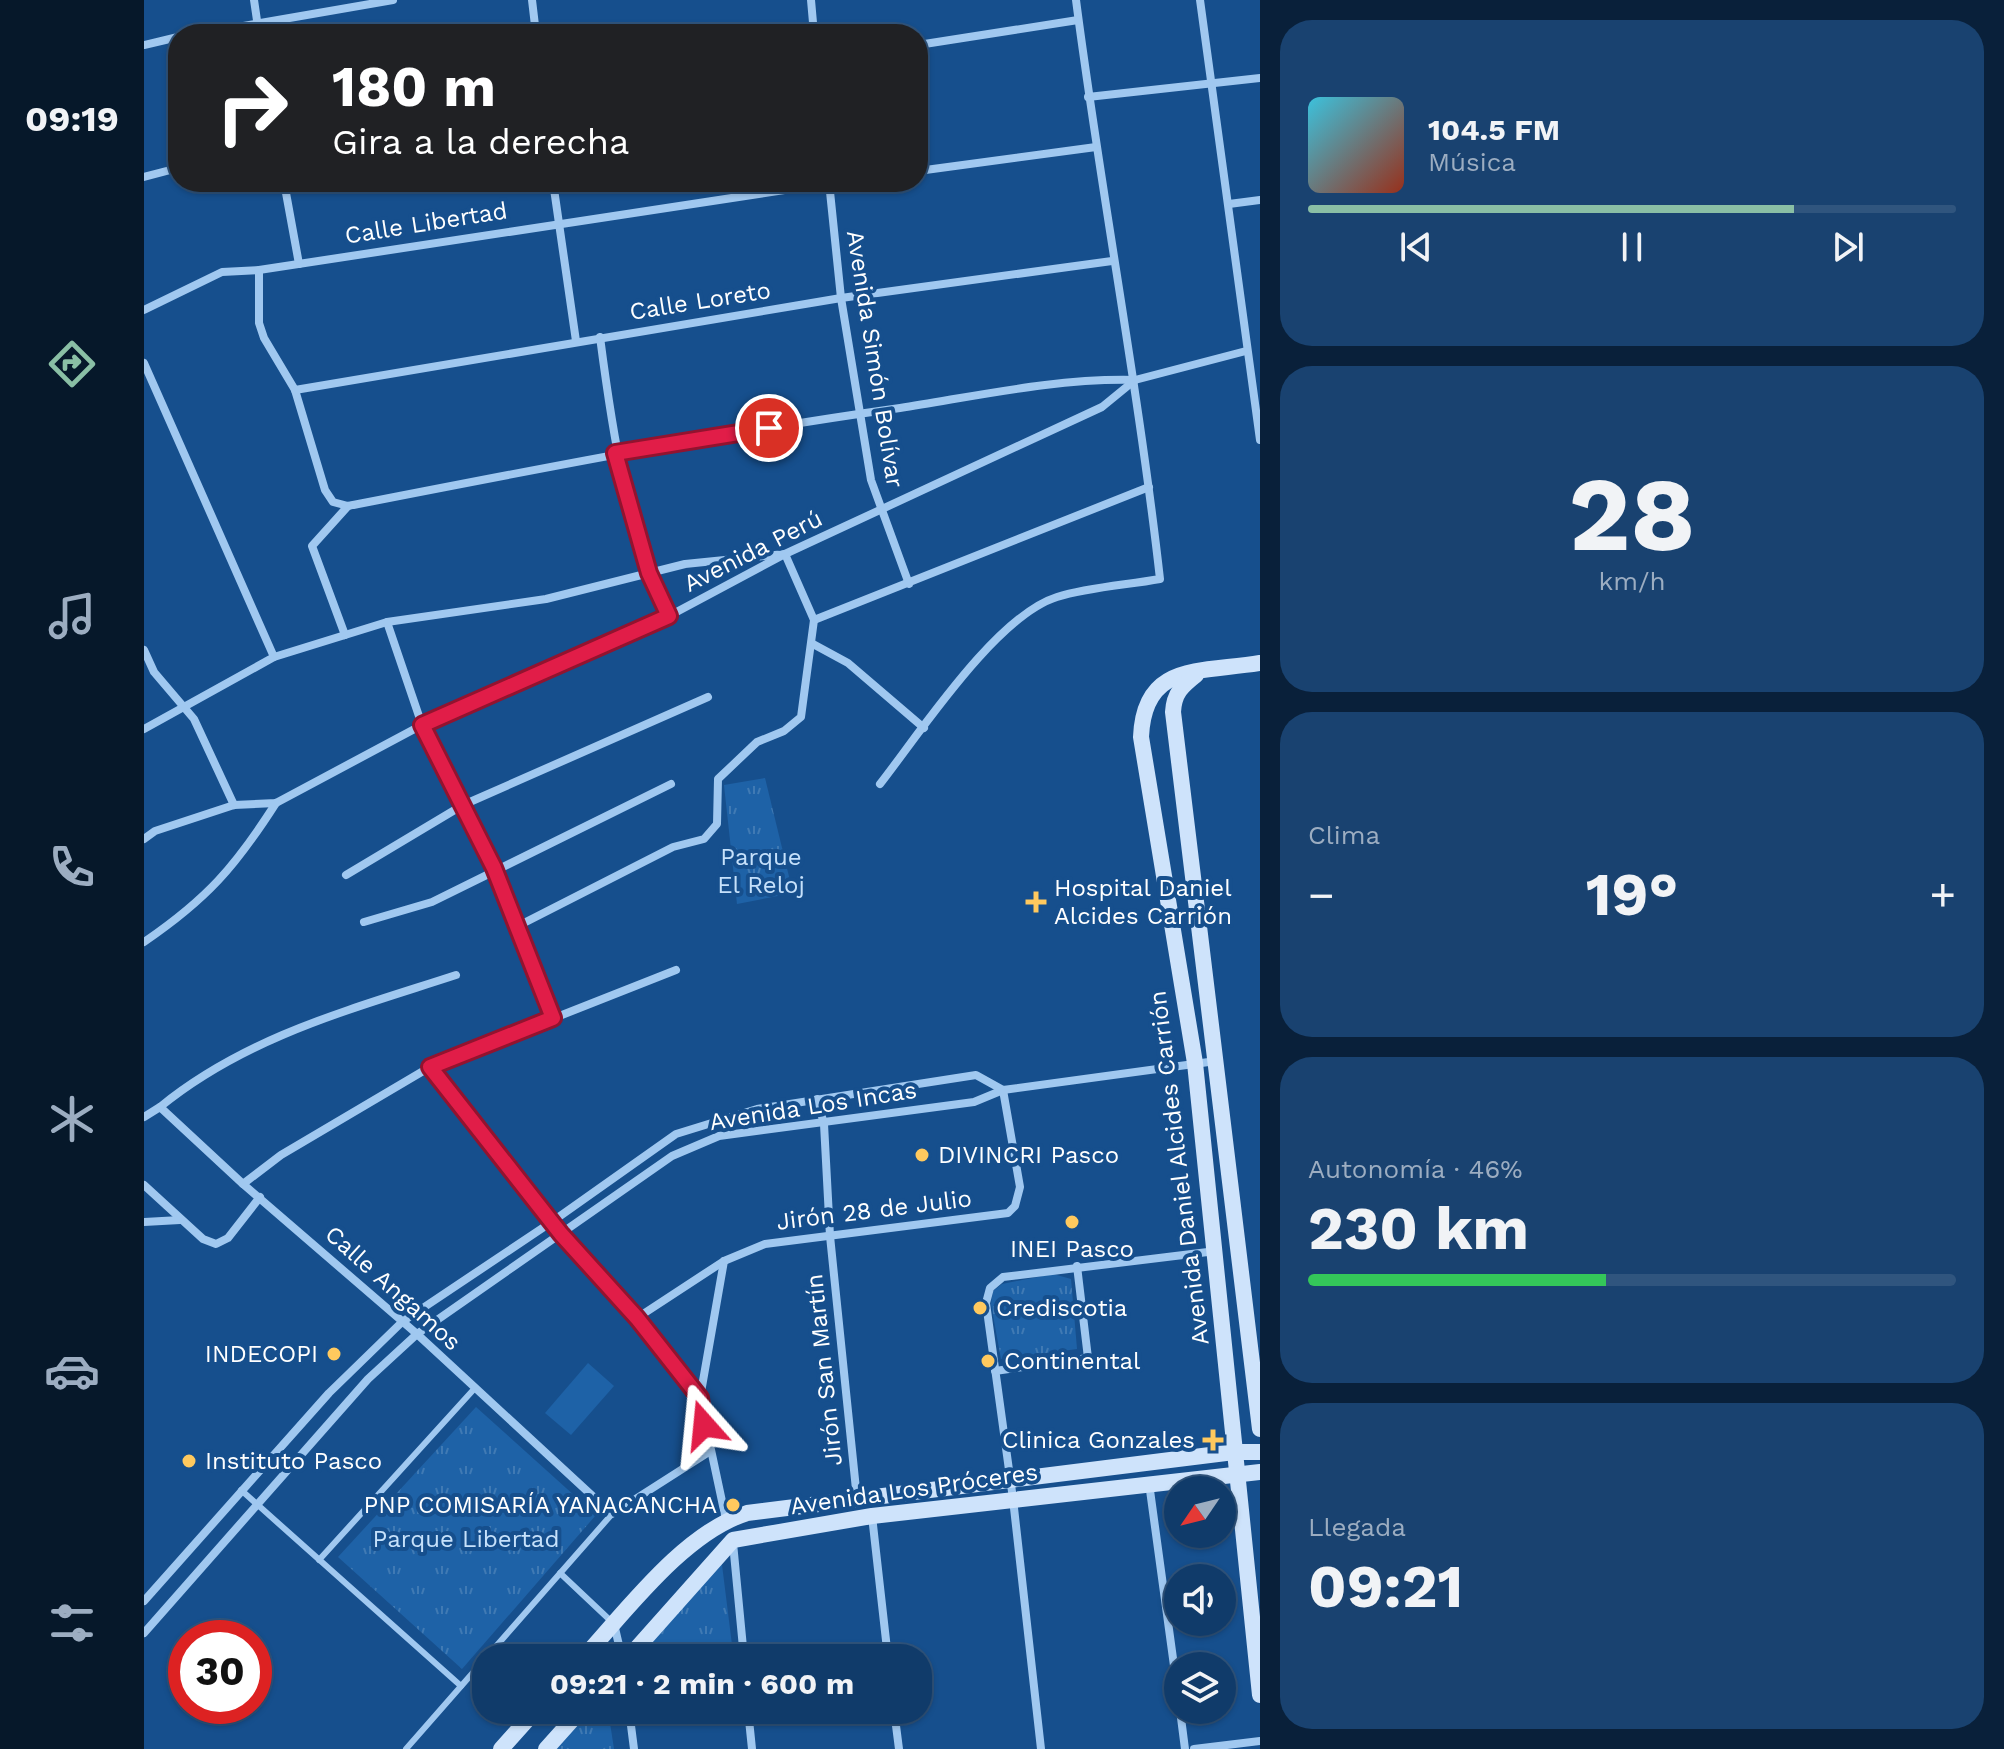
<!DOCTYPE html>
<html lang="es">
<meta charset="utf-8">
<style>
body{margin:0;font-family:"Work Sans",sans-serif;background:#194270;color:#f1f3f6;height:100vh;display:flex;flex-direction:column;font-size:30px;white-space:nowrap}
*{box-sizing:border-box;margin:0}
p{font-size:26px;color:#9cadc1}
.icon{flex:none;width:44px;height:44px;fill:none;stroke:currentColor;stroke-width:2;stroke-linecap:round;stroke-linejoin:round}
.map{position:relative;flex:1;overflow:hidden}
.side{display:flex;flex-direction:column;gap:20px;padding:20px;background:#09203a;width:744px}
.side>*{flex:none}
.top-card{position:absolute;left:24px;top:24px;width:760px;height:168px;border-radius:32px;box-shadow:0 2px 6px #0004,0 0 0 2px #30557e;background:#202124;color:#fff;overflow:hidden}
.needle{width:52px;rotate:235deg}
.tools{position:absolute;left:1020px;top:1476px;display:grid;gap:16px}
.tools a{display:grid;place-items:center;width:72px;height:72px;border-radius:50%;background:#103b6a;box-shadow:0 2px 6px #0004,0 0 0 2px #30557e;font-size:40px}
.speed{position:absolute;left:24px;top:1620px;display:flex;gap:16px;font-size:40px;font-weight:700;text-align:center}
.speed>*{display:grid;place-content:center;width:104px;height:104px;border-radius:50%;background:#103b6a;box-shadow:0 2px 6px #0004,0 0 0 2px #30557e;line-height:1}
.speed .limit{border:12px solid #d22;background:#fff;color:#111}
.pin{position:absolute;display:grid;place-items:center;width:68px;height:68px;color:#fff;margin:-34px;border:4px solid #fff;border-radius:50%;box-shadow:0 2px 8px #0007}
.me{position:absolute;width:88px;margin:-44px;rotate:342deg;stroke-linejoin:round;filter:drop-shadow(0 0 6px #0008)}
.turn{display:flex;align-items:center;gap:28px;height:168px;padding:0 32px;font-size:36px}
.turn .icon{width:104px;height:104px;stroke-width:2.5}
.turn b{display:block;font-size:56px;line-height:68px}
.big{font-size:60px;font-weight:700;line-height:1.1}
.side .card{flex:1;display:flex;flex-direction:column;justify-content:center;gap:12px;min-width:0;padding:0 28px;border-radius:32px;background:#194270}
.side .dial{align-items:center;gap:0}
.dial b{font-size:104px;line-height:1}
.song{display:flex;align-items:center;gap:24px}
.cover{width:96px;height:96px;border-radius:12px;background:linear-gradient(135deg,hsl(190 70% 55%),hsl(10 70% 35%))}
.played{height:8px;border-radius:4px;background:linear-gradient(90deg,#8abfa5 75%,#30557e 75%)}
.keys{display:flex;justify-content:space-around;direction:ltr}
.heat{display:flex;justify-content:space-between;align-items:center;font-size:44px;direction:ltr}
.charge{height:12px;border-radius:6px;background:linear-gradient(90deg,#34c759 46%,#30557e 0)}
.trip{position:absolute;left:328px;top:1644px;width:460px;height:80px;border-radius:32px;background:#103b6a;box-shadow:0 2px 6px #0004,0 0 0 2px #30557e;font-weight:700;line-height:80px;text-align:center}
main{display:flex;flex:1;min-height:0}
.dock{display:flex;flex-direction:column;width:144px;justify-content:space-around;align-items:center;background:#06182a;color:#9cadc1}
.dock .icon{width:56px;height:56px}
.dock .active{color:#8abfa5}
.dock b{font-size:36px;color:#f1f3f6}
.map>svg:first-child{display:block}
</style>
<main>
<nav class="dock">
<b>09:19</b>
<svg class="icon active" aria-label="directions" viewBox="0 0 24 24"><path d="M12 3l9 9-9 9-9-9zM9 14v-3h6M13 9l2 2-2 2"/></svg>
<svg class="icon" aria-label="music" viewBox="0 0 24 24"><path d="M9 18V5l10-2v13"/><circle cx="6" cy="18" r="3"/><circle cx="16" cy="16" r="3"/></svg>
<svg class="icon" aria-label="phone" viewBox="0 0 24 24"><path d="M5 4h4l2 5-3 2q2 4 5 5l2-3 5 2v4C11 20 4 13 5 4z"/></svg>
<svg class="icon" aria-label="climate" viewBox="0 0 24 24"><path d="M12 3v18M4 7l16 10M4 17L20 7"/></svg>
<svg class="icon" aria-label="car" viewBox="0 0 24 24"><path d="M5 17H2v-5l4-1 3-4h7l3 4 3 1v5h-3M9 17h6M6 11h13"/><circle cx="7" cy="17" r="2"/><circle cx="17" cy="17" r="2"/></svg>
<svg class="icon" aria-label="filters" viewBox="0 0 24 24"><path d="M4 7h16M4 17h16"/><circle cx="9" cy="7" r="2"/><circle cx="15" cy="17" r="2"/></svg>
</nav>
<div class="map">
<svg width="1116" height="1749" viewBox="0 0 1116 1749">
<defs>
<pattern id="park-tufts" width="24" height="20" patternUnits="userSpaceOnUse" patternTransform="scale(2)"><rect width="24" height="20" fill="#1e62a7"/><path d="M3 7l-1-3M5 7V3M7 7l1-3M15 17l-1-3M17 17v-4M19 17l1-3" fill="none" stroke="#407ab4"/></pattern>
</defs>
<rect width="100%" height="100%" fill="#164f8d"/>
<g fill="url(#park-tufts)">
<polygon points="621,778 649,893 593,904 580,785"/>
<polygon points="909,1274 927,1279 933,1349 857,1359 847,1304 849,1291 858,1284"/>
<polygon points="332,1407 452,1515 318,1669 194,1557"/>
<polygon points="577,1557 588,1645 487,1658"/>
<polygon points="441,1710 464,1710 470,1749 408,1749"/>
</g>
<polygon fill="#1e62a7" points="444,1363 470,1386 427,1435 401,1413"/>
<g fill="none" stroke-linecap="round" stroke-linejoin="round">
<g stroke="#a0c8f0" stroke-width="6">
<polyline points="97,1490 317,1686"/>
<polyline points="175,1560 331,1388"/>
<polyline points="416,1573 469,1623"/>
<polyline points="262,1749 468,1514"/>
</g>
<g stroke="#a0c8f0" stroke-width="8">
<polyline points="110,0 115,34"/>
<polyline points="388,0 392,34"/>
<polyline points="667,0 670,34"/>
<polyline points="1056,0 1116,440"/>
<polyline points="53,34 249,0"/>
<polyline points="0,45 34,37"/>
<polyline points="774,45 934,20"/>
<polyline points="944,97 1116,78"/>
<polyline points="774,171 952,147"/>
<polyline points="0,177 34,168"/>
<polyline points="140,182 155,264"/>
<polyline points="409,182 432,341"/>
<polyline points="685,182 697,298 727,480 765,584"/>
<polyline points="1085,204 1116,200"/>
<path d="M115 270V323L120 338 151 390 181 490 189 502 204 506C388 470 571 434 756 408 833 396 913 378 991 380"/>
<polyline points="0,310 78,272 115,270 693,182"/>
<path d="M456 337C469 437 482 524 525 616"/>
<polyline points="0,363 130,657 0,729"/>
<polyline points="151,390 697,298 968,261"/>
<polyline points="670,620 1005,487"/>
<polyline points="243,622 278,725 350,868 409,1018"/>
<polyline points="201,635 168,546 204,506"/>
<polyline points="669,644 704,663 780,728"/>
<polyline points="0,650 10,672 50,719 90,805"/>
<polyline points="130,657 243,622 402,599 541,564 641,554 670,620 657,717 640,731 613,742 574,779 573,824 560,839 529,847 372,927"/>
<path d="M736 784C776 733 852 616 913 597 945 587 983 585 1016 579 994 385 957 193 932 0"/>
<polyline points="0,839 11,831 90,805 132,803 278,725 525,616 641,554 958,407 991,380 1102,351"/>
<polyline points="202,875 319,805 564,697"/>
<polyline points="220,922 288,902 527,784"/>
<path d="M0 942C63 899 91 867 132 803"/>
<polyline points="286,1067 417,1234 493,1318 556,1398"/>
<polyline points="673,1099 680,1124 686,1236 713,1499"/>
<path d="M16 1107C103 1036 208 1009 312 975"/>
<polyline points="0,1117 16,1107 99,1184 273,1334 468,1514 565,1452"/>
<polyline points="99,1184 137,1155 286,1067 532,970"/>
<polyline points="0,1185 59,1239 72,1244 84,1238 116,1197"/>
<polyline points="0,1222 36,1220"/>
<polyline points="580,1261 556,1398 582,1520"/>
<polyline points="493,1318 580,1261 621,1244 864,1213 871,1206 876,1187 859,1090"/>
<polyline points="851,1371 944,1358 933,1266"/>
<polyline points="1005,1483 1034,1695"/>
<polyline points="728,1516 744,1658"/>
<polyline points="589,1543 600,1658"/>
<polyline points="0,1601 185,1393 258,1322 409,1221 532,1134 613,1109 832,1075 859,1090"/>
<polyline points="470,1624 478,1658"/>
<polyline points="0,1633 224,1379 273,1334 528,1156 575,1136 830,1102 859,1090 1072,1061"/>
<polyline points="485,1710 490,1749"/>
<polyline points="604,1710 608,1749"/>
<polyline points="750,1710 755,1749"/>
<polyline points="1036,1710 1041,1749"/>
<polyline points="897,1749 869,1499 842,1303 846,1288 859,1277 1072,1251"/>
<polyline points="1050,1749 1116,1741"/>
</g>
<g stroke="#cee3fb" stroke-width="16">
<path d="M1116 663C1056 673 1000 662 997 737L1051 1063 1116 1695"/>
<path d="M1052 675C1038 686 1030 693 1029 712L1116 1429"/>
<path d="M439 1658C483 1610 540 1533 603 1513L1090 1452H1116"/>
<polyline points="484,1658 589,1540 728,1516 1116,1472"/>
<polyline points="357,1749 392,1710"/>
<polyline points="402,1749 437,1710"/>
</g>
</g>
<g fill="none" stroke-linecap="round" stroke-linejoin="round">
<g stroke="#92132f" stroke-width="20">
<polyline id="route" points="560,1425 556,1398 493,1318 417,1234 286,1067 409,1018 350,868 278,725 525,616 505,573 471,453 625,428"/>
</g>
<use href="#route" stroke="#e11d48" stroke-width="14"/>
</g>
<g fill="#ffc95e" stroke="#164f8d" stroke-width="3">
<path d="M888 890h8v8h8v8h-8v8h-8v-8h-8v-8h8z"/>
<circle cx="778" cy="1155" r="8"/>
<circle cx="928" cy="1222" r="8"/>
<circle cx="836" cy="1308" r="8"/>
<circle cx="190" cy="1354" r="8"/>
<circle cx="844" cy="1361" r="8"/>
<path d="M1065 1428h8v8h8v8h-8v8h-8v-8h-8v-8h8z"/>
<circle cx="45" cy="1461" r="8"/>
<circle cx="589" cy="1505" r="8"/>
</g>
<g text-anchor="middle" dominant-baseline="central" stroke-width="8" stroke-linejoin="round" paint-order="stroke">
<g font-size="24" fill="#fff" stroke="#164f8d">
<text transform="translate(282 223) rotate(-9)">Calle Libertad</text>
<text transform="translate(556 301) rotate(-9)">Calle Loreto</text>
<text transform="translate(731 359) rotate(81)">Avenida Simón Bolívar</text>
<text transform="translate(609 551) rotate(-27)">Avenida Perú</text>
<text transform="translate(669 1106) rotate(-9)">Avenida Los Incas</text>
<text transform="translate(1035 1168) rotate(-97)">Avenida Daniel Alcides Carrión</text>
<text transform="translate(730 1210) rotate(-7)">Jirón 28 de Julio</text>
<text transform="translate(249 1288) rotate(42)">Calle Angamos</text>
<text transform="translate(680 1370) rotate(-96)">Jirón San Martín</text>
<text transform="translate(770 1489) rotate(-8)">Avenida Los Próceres</text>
</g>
<g font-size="24" fill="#c6e1fb" stroke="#164f8d">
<text x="617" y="857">Parque<tspan x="617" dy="28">El Reloj</tspan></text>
<text x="322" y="1539">Parque Libertad</text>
</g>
<g font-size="24" fill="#fff" stroke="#164f8d" text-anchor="start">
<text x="910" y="888">Hospital Daniel<tspan x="910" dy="28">Alcides Carrión</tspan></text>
<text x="794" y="1155">DIVINCRI Pasco</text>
<text x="928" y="1249" text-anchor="middle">INEI Pasco</text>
<text x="852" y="1308">Crediscotia</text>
<text x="174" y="1354" text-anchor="end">INDECOPI</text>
<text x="860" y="1361">Continental</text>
<text x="1051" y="1440" text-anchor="end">Clinica Gonzales</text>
<text x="61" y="1461">Instituto Pasco</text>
<text x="573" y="1505" text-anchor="end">PNP COMISARÍA YANACANCHA</text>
</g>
</g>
</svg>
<div class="tools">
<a><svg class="needle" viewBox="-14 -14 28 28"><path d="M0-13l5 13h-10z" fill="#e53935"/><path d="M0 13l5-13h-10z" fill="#9cadc1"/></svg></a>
<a><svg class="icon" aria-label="sound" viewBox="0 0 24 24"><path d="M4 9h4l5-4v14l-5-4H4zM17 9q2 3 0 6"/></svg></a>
<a><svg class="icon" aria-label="layers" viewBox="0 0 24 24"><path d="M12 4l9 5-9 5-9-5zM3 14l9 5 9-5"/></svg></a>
</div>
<div class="speed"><div class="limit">30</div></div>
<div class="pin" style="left:625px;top:428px;background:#d93025"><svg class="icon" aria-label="arrive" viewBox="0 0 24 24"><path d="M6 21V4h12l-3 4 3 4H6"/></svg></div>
<svg class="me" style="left:560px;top:1425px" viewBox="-20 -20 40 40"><path d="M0-17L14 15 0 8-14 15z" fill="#e11d48" stroke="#fff" stroke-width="4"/></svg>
<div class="trip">09:21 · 2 min · 600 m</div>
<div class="top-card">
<div class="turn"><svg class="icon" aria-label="right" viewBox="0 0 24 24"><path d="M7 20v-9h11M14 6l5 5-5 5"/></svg><div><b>180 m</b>Gira a la derecha</div></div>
</div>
</div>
<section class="side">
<div class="card">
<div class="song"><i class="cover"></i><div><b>104.5 FM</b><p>Música</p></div></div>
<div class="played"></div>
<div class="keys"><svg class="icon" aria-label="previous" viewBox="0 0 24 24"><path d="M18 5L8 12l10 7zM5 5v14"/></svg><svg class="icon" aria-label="pause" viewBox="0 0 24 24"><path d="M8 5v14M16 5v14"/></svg><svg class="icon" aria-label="next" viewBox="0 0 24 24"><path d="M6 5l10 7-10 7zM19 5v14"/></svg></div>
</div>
<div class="card dial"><b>28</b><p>km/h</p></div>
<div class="card"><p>Clima</p>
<div class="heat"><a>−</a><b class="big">19°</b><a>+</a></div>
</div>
<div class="card"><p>Autonomía · 46%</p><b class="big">230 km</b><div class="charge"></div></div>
<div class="card"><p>Llegada</p><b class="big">09:21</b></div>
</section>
</main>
